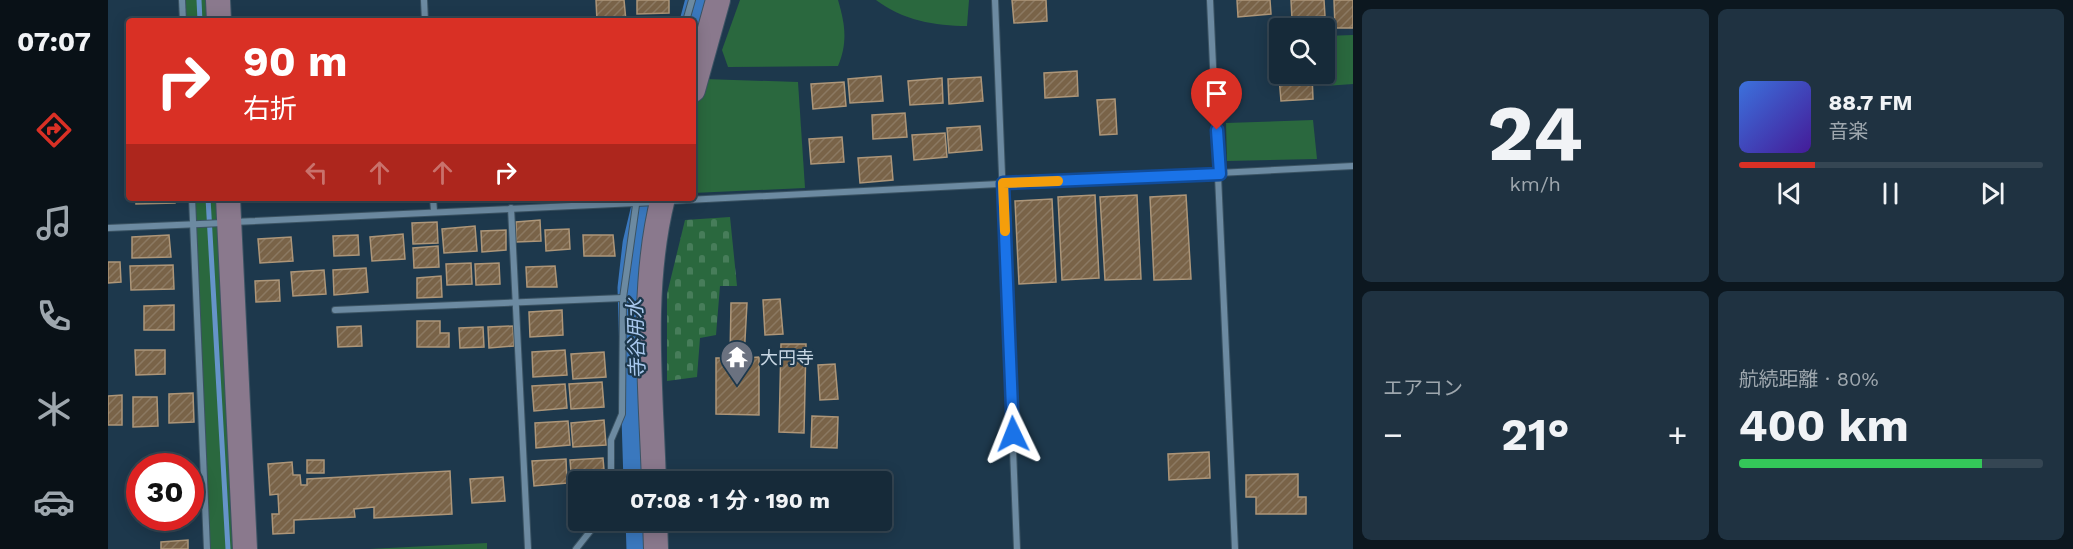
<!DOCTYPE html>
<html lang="ja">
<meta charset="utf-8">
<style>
body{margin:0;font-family:"Work Sans","Noto Sans JP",sans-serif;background:#1f3241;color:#f1f3f6;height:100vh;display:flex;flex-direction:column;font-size:22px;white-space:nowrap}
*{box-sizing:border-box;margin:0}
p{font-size:20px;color:#9ea7ae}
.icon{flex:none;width:33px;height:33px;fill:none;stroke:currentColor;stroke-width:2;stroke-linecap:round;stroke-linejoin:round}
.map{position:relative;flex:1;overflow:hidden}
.details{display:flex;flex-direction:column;gap:9px;padding:9px;background:#0c171f;width:720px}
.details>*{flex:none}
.hud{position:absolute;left:18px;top:18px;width:570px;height:183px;border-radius:6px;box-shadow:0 3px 15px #0003,0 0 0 2px #354653;background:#d93025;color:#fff;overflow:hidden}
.buttons{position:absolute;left:1161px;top:18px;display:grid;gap:12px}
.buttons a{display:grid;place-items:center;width:66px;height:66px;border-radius:6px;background:#162a39;box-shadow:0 3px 15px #0003,0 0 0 2px #354653;font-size:30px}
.speed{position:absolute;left:18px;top:453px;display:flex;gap:12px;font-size:30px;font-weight:700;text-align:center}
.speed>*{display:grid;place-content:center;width:78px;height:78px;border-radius:50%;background:#162a39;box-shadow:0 3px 15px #0003,0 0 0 2px #354653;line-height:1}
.speed .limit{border:9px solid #d22;background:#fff;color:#111}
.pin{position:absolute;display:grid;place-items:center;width:51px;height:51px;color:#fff;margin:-62px -26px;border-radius:50% 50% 50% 0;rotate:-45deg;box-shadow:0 0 6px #0007}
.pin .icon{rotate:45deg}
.me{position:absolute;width:66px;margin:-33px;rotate:358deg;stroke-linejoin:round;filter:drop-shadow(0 0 4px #0008)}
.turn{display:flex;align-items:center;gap:21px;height:126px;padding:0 18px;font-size:27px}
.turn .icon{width:78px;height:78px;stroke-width:2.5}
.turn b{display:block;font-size:42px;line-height:51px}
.lanes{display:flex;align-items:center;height:57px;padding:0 18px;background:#0003;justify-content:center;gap:30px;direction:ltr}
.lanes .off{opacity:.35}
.big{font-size:45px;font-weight:700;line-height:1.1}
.details .tile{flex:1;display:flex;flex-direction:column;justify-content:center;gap:9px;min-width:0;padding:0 21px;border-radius:9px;background:#1f3241}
.details .dial{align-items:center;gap:0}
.dial b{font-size:78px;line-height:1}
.song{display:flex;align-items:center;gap:18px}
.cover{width:72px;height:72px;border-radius:9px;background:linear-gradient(135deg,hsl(220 70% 55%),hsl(260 70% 35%))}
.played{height:6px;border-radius:3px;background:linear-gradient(90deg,#d93025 25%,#354653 25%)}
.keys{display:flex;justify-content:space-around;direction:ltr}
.heat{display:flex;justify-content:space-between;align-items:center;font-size:33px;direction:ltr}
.charge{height:9px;border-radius:4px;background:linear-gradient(90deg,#34c759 80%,#354653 0)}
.details .tiles{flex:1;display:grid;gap:9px;grid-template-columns:repeat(2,1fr)}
.trip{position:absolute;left:460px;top:471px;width:324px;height:60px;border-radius:6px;background:#162a39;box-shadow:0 3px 15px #0003,0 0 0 2px #354653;font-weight:700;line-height:60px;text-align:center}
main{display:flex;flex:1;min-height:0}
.tab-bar{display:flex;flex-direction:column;width:108px;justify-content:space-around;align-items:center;background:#091117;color:#9ea7ae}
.tab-bar .icon{width:42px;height:42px}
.tab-bar .selected{color:#d93025}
.tab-bar b{font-size:27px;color:#f1f3f6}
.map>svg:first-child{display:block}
</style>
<main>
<nav class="tab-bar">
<b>07:07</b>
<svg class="icon selected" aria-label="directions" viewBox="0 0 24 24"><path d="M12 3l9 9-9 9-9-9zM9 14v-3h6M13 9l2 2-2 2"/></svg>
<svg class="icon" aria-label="music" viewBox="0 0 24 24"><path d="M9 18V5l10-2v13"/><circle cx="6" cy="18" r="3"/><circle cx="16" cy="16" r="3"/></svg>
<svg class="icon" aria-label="phone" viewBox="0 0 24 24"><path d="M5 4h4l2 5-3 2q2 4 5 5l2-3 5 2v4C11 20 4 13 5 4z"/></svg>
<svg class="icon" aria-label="climate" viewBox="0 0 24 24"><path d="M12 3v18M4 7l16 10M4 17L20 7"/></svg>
<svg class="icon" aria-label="car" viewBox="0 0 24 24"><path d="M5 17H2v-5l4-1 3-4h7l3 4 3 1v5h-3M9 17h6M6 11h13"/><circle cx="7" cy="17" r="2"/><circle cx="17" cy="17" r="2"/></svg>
</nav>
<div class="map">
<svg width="1245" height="549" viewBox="0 0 1245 549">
<defs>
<pattern id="cemetery-stones" width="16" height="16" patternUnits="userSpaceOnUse" patternTransform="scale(1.5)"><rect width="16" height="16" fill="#2a683e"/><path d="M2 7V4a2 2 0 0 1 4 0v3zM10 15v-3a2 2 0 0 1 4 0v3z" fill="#477d5a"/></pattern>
<pattern id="building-hatch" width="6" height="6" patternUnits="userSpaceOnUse" patternTransform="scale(1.5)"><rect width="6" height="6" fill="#796348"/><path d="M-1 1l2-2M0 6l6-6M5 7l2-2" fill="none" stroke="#8b7962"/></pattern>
</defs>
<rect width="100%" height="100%" fill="#1d384c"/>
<g fill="#2a683e">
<polygon points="73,0 110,0 111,21 74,21"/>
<path d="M632 0H730C737 24 740 42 730 66L620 67 614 50Z"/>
<path d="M768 0H861L859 26C827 26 794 20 768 0Z"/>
<polygon points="1245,35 1245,84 1217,86 1217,36"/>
<polygon points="596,79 690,82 697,188 585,193 585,118"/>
<polygon points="1205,120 1209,159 1119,161 1118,123"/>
<polygon points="81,198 120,198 133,549 96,549"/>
<path d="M536 198H555L546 481 522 482C519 387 514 290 536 198Z"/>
<polygon points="379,543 379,549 261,549"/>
</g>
<polygon fill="url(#cemetery-stones)" points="622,217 629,286 612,286 608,335 592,338 589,377 559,381 559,294 577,220"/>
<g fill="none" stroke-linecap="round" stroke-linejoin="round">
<g stroke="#6594c9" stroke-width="5">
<polyline points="91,0 92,21"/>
<polyline points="100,198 120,549"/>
</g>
<g stroke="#3a78be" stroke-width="33">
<polyline points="585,34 594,0"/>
<polyline points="532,482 526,288 531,244 542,198"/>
<polyline points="534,520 535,549"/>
</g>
</g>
<g fill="url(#building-hatch)" stroke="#ad9679" stroke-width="1.5">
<polygon points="488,0 516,0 518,21 489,21"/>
<polygon points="529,0 561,0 561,13 529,14"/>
<polygon points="904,0 938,0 939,21 906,23"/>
<polygon points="1129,0 1162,0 1163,14 1130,17"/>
<polygon points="1183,0 1216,0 1217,16 1184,19"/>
<polygon points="1226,0 1245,0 1245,28 1227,28"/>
<polygon points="1167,39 1172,39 1172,63 1169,63"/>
<polygon points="969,71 970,96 937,98 936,73"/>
<polygon points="1204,75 1205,99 1173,101 1171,77"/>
<polygon points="773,76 775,101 742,103 740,79"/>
<polygon points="873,77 875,101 841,104 840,79"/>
<polygon points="834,78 835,103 802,105 800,81"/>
<polygon points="736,82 738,106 705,109 703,84"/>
<polygon points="1007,99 1009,134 992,135 989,100"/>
<polygon points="797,113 799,137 765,139 764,115"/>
<polygon points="872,126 874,150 841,153 839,128"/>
<polygon points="837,133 839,157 806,160 804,135"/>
<polygon points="734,137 736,162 703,164 701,139"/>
<polygon points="783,156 785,180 752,183 750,158"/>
<polygon points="987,195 991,278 954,280 950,197"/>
<polygon points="1029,195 1033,279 997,280 992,197"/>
<polygon points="1078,195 1083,279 1046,280 1042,197"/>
<polygon points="28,198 67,198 67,203 28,204"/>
<polygon points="944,199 948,282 911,284 907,201"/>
<polygon points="432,220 433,241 408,242 408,222"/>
<polygon points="329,222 330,243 305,244 304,223"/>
<polygon points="367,226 369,251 336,253 334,229"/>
<polygon points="461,229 462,249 438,251 437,230"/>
<polygon points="398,230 398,250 374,252 373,231"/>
<polygon points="295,234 297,259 264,261 262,237"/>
<polygon points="61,235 63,257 24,258 24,237"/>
<polygon points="250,235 251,255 226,256 225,236"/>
<polygon points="475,235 505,235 507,256 476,256"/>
<polygon points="183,237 185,261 152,263 150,239"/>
<polygon points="330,246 331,267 306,268 305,248"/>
<polygon points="0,262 12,262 13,282 0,283"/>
<polygon points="363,263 364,284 339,285 338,264"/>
<polygon points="391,263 392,284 368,285 367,264"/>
<polygon points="65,265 66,289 23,290 22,266"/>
<polygon points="447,266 449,287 419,287 418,267"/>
<polygon points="258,268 260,292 226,295 225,270"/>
<polygon points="216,270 218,294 185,296 183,272"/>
<polygon points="333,276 334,297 309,298 309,278"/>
<polygon points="171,280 172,301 148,302 147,281"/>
<polygon points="672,299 675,334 657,335 655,300"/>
<polygon points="623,303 639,303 636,358 651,357 651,415 608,414 608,358 622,358"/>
<polygon points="66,305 66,330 36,330 36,306"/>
<polygon points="454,310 455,335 422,337 421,312"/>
<polygon points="309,321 332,321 332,333 341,333 341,347 309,347"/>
<polygon points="253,326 254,346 230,347 229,327"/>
<polygon points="405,326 406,346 381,348 380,327"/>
<polygon points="375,327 376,347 352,348 351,328"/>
<polygon points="673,344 698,344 696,433 671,432"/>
<polygon points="27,350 57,350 57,374 28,375"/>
<polygon points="457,350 459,375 425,377 424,352"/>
<polygon points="496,352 498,377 465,379 463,354"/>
<polygon points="727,364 730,399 712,400 710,365"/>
<polygon points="494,382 496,407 463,409 461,384"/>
<polygon points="457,384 459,408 426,411 424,386"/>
<polygon points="85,393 86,422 61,423 61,394"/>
<polygon points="14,395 14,425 0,425 0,396"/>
<polygon points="25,397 49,397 50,426 25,427"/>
<polygon points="704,416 730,417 729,448 703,447"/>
<polygon points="496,420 498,445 465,447 463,423"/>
<polygon points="460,421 462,445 428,448 427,423"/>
<polygon points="1101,452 1102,478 1061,480 1060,454"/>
<polygon points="495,458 497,482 471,482 471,484 464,485 462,460"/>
<polygon points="458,459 459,483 426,486 424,461"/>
<rect x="199" y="460" width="17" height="13"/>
<polygon points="184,462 185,475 192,475 193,485 199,485 199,479 342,471 344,514 266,518 266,507 246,509 247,517 186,520 186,533 165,534 164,514 171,514 170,494 162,495 160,464"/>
<polygon points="1190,474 1190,497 1198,497 1198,514 1148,514 1148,497 1138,497 1138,475"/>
<polygon points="395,477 397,501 364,503 362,479"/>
<polygon points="80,540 80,549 53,549 53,542"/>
</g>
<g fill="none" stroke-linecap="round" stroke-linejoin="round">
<g stroke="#3b5363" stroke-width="8">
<g id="street">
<polyline points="74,0 75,21"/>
<polyline points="316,0 317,21"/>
<polyline points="887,0 909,549"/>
<polyline points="1102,0 1127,549"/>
<polyline points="578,21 584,0"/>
<polyline points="84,198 99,549"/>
<polyline points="325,198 326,211"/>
<polyline points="559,201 1245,166"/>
<polyline points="403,208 420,549"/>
<polyline points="125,222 549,202"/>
<polyline points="0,228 115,223"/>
<polyline points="227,310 515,298"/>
<polyline points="503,482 503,440 514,414 515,298 529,198"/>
<polyline points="468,549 491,520"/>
</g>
</g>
<g stroke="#3b5363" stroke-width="26">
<g id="secondary">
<polyline points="110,0 111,21"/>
<polyline points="585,90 610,0"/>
<polyline points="120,198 137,549"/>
<path d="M546 482C543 388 532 290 555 198"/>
<polyline points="547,520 548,549"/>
</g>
</g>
<use href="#street" stroke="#6c8aa1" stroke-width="6"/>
<use href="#secondary" stroke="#8a798d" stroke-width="24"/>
</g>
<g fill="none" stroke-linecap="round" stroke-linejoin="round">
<g stroke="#114b97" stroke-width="15">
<polyline id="route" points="905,434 895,183 1112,174 1109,130"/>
</g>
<use href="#route" stroke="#1a73e8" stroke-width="10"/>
<polyline stroke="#f59e0b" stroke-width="10" points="897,231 895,183 950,181"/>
</g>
<defs>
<g id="temple-pin" transform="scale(1.725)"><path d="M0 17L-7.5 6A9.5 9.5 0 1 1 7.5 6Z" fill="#6b7280" stroke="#1d384c"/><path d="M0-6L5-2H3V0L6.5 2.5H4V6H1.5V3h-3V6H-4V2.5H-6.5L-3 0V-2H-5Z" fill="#fff"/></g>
</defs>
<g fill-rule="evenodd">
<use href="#temple-pin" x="629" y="357"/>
</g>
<g text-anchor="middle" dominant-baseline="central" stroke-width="4.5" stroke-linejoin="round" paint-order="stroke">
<g font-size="18" fill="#c8d7e4" stroke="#1d384c" text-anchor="start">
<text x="652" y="357">大円寺</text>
</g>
<g font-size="20" font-style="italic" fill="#a9c8ed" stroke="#1d384c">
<text transform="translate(528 339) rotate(-92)">寺谷用水</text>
</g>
</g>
</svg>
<div class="buttons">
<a><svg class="icon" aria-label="search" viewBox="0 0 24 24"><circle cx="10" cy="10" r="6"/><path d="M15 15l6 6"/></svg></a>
</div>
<div class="speed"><div class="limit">30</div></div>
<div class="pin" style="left:1109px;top:130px;background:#d93025"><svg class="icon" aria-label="arrive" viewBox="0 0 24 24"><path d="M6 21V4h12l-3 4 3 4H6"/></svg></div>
<svg class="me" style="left:905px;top:434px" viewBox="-20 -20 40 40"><path d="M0-17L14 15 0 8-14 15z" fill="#1a73e8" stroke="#fff" stroke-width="4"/></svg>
<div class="trip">07:08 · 1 分 · 190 m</div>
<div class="hud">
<div class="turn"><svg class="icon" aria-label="right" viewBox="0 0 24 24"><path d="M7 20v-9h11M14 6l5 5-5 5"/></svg><div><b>90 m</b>右折</div></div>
<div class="lanes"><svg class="icon off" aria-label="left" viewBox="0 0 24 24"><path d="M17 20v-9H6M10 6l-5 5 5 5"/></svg><svg class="icon off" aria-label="ahead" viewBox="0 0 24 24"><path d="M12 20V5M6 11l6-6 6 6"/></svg><svg class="icon off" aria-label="ahead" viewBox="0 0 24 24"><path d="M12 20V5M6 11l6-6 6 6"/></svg><svg class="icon" aria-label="right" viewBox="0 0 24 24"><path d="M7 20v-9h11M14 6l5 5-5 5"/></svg></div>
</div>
</div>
<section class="details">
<div class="tiles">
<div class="tile dial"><b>24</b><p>km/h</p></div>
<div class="tile">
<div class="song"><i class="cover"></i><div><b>88.7 FM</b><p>音楽</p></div></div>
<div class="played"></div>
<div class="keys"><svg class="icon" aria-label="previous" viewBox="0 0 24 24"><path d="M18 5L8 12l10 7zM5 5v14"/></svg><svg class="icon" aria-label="pause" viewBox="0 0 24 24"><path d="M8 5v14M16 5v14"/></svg><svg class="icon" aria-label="next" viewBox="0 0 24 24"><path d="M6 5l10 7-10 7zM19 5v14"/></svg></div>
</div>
<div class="tile"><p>エアコン</p>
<div class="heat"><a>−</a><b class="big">21°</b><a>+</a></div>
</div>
<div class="tile"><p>航続距離 · 80%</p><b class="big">400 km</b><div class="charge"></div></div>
</div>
</section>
</main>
